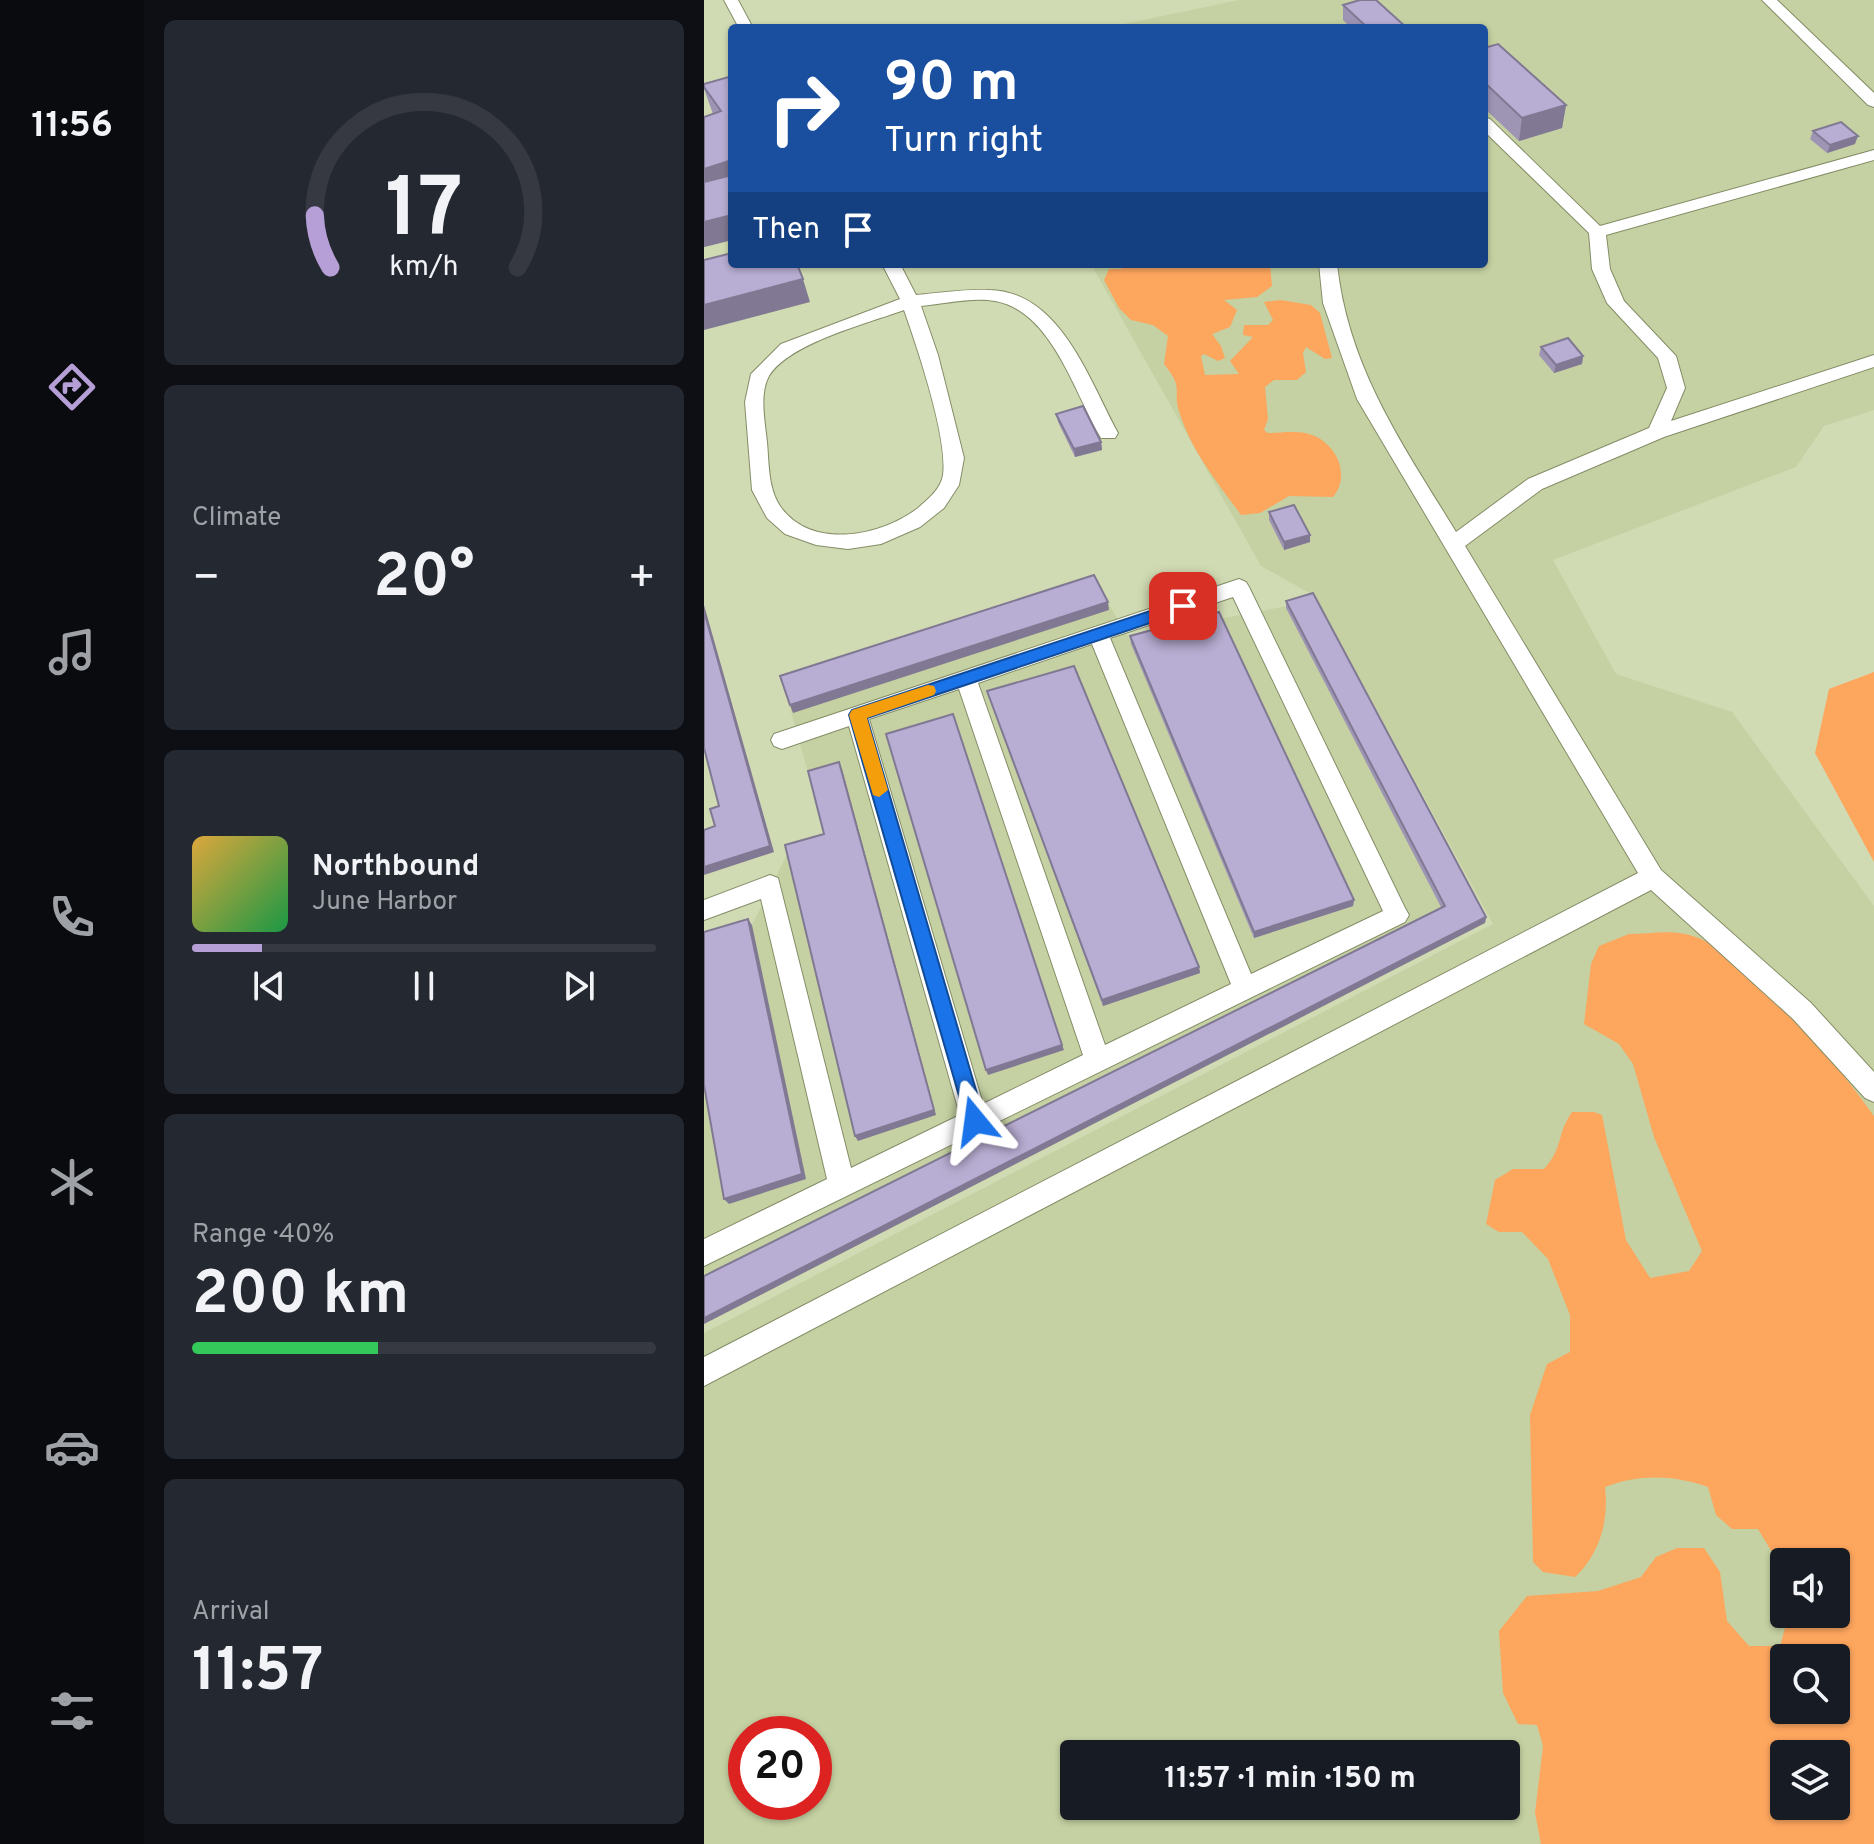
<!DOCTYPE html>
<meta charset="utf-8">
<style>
body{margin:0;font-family:Overpass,sans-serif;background:#242831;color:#f1f3f6;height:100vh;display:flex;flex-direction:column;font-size:30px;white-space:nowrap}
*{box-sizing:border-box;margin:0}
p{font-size:26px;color:#9ea1a6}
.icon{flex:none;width:44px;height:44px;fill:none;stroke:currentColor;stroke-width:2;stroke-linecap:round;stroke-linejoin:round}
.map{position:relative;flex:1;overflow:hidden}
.drawer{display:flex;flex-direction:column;gap:20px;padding:20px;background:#0d0f14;width:560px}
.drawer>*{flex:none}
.top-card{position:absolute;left:24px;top:24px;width:760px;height:244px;border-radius:8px;box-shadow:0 2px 6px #0004;background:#1a4fa0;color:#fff;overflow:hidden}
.fabs{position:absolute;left:1066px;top:1548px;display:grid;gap:16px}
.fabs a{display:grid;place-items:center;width:80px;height:80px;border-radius:8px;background:#171b24;box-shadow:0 2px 6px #0004;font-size:40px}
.speed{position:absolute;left:24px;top:1716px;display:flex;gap:16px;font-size:40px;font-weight:700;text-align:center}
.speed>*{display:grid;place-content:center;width:104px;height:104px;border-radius:50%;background:#171b24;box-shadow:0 2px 6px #0004;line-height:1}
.speed .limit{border:12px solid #d22;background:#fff;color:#111}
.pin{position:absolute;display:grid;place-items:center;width:68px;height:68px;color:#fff;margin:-34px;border-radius:16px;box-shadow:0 4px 12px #0006}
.me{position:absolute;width:88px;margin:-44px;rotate:344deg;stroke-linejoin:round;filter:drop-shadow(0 0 6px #0008)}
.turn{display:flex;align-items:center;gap:28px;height:168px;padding:0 24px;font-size:36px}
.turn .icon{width:104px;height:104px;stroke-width:2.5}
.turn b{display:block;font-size:56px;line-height:68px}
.then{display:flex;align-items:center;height:76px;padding:0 24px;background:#0003;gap:16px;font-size:30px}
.big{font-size:60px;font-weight:700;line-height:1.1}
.drawer .tile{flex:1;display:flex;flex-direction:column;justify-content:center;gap:12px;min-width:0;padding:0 28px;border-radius:12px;background:#242831}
.drawer .dial{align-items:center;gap:0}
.dial svg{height:208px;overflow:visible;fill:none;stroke:#363941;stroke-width:7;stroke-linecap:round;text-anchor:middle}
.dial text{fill:#f1f3f6;stroke:none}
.song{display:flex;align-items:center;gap:24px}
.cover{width:96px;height:96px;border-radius:12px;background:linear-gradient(135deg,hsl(40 70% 55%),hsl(140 70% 35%))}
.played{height:8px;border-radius:4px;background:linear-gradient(90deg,#b59fd6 15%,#363941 15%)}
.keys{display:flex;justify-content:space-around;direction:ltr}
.heat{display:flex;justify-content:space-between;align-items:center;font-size:44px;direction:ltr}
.charge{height:12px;border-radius:6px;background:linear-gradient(90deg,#34c759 40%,#363941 0)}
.trip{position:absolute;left:356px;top:1740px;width:460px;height:80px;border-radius:8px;background:#171b24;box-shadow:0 2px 6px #0004;font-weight:700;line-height:80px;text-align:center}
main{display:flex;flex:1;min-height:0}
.tab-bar{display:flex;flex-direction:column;width:144px;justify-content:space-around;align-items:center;background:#090b0e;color:#9ea1a6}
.tab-bar .icon{width:56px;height:56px}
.tab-bar .selected{color:#b59fd6}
.tab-bar b{font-size:36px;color:#f1f3f6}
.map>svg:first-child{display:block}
</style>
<main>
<nav class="tab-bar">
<b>11:56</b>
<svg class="icon selected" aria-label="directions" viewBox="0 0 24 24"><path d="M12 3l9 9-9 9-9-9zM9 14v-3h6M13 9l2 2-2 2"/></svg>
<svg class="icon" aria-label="music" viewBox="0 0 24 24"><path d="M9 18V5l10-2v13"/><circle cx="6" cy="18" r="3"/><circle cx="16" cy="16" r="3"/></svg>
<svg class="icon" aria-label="phone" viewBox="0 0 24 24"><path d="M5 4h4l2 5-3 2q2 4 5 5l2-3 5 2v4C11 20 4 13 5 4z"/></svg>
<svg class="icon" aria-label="climate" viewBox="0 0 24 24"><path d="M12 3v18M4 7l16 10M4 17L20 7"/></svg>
<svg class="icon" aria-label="car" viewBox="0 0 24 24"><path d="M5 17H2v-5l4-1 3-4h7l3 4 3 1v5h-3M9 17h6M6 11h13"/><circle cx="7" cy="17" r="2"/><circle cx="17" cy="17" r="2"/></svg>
<svg class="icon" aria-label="filters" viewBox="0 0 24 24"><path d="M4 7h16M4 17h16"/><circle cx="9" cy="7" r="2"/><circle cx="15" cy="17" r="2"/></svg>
</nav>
<section class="drawer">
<div class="tile dial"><svg viewBox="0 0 100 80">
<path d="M14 69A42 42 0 1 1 86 69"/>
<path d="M14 69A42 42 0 0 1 8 49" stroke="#b59fd6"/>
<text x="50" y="56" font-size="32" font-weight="700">17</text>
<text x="50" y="72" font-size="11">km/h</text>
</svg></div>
<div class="tile"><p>Climate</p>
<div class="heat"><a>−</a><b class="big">20°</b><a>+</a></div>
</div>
<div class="tile">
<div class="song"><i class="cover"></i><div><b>Northbound</b><p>June Harbor</p></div></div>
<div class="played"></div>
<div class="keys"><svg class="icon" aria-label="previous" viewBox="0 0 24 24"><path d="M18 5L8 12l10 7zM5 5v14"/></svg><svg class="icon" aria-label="pause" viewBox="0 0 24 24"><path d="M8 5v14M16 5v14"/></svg><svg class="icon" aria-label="next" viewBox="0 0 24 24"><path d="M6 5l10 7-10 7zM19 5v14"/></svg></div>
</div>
<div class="tile"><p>Range · 40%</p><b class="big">200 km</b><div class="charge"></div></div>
<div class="tile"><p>Arrival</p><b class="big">11:57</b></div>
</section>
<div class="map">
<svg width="1170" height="1844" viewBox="0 0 1170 1844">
<rect width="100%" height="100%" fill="#d1dbb3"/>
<g fill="#c5d1a2" fill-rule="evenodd">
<path d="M535 0H1170V410L1120 426 1092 467 849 560 912 674 1028 712 1170 906V1844H0V1333L789 924 611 596 557 566 387 264H780V28H401ZM1080 1562H1132V1614H1080ZM1080 1658H1132V1710H1080ZM42 1734H110V1802H42ZM370 1754H802V1806H370ZM1080 1754H1132V1806H1080Z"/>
<polygon points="392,583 428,643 516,619 609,601 781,923 0,1324 0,939 48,925 84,852 123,840 79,683"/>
</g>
<g fill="#fda65e" fill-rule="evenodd">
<path d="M421 264H566L568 286 553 297 520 300 533 310 526 327 508 334 517 346 521 358 514 361 500 354 497 356 501 375 535 374 526 361 549 337 539 335 540 325H564L569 320 560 302 577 300 607 305 616 313 628 358 621 359 602 347 599 353 602 372 593 380H570L561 387 564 419 560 430 564 433C579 433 595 430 608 435 633 444 647 476 629 497L585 496 556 513 537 515C514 483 488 452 476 414 467 389 482 391 460 364L464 336 449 325 427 320 415 308 400 280 405 269H417Z"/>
<polygon points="1170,672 1170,862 1111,753 1125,689"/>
<path d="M925 934C942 934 964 930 981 934 1042 946 1134 1066 1170 1116V1844H837L831 1813 839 1746 833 1725 814 1724 799 1693 795 1631 823 1596 894 1591 937 1577 952 1557 973 1548H1000L1016 1572 1023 1621 1045 1646H1076L1085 1614H1132V1562H1080V1593L1071 1557 1054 1529H1028L1012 1515 1004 1487C969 1475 936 1474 901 1487 905 1520 896 1554 871 1577L839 1572 829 1562 826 1415 843 1364 866 1352V1315L844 1259 818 1232H795L782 1224 791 1180 809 1169H840C860 1147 852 1135 868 1112H890L898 1115 922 1240 946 1278 985 1271 998 1251 950 1137 929 1064 915 1044 880 1024 887 964 895 946ZM1080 1658H1132V1710H1080ZM1080 1754H1132V1806H1080Z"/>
</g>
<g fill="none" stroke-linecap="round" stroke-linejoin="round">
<g stroke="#848d67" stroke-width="2">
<g id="lane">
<polygon points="20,0 34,0 49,28 35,28"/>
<polygon points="1058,0 1073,0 1170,93 1170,107 1164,105"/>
<path d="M780 117 786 119 896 226 1170 150V160L902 235 906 269 920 301 972 356 981 388 967 421 1170 355V367L960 437 838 489 761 546 957 870 1107 1003 1170 1072V1102L1161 1098 1089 1019 947 890 0 1386V1357L934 873 653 399 619 303 615 264H633C644 368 699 445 752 532L824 479 945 428 963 388 954 358 903 303 888 269 885 233 780 131Z"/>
<path d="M178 264H196L212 295C236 293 261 289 285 290 356 291 385 380 414 433L411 438H397C370 393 348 311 291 301 268 297 240 304 217 306L234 355 260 458 255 485 240 508 216 527 177 544 144 549 112 545 81 534 63 518 48 490 41 402 47 374 77 344 196 299ZM200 310C213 347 244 438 239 475 237 489 224 499 214 508 178 536 107 551 76 506 64 488 65 464 63 442 61 422 55 394 65 376 85 343 165 323 200 310Z"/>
<path d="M535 579 542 582 545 587 701 908 705 915 701 922 0 1266V1239L123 1179 57 899 0 920V900L66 875 74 878 147 1168 256 1115 145 726 78 749 70 746 67 740 70 734ZM529 597 679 911 547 974 406 638ZM388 644 527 984 401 1045 274 683ZM255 689 379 1055 279 1104 165 719Z"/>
</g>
</g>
<use href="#lane" fill="#fff" fill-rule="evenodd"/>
</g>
<g fill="#9e95b5">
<polygon points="639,5 703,28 647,28 639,20"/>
<polygon points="780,48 862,105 858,128 815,141 780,108"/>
<polygon points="28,76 28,240 0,247 0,117 9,114 0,89 0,84"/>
<polygon points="1109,131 1151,144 1123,153 1106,139"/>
<polygon points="837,347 879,356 878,364 850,373 835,355"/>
<polygon points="352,414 397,442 398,450 371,457 354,422"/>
<polygon points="565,512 606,542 580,550 565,520"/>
<polygon points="582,601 782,917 781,923 737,907 582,608"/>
<polygon points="426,636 650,900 649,906 550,938 427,644"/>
<polygon points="283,691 495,967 496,973 399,1006"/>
</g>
<g fill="#817993">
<polygon points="862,105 858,128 815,141 818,118"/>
<polygon points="1154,136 1151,144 1123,153 1126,145"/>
<polygon points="28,160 28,192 0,201 0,169"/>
<polygon points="28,215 28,240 0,247 0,222"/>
<polygon points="99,279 106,302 0,330 0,305"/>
<polygon points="879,356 878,364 850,373 852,365"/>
<polygon points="397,442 398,450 371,457 370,449"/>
<polygon points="606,535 606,542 580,550 580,542"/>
<polygon points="404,602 405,610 89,713 86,705"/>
<polygon points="0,605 70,852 0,875 0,867 66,846 0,611"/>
<polygon points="135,762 138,769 232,1115 154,1141 151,1136"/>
<polygon points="650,900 649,906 550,938 550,932"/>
<polygon points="782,917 781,923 0,1324 0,1318"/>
<polygon points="44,919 48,925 102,1179 25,1204 20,1199"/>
<polygon points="495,967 496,973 399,1006 398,1000"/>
<polygon points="358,1045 360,1050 284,1075 282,1070"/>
</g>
<g fill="#b8add2" stroke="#817993" stroke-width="2">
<polygon points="656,0 672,0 703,28 664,28 639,5"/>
<polygon points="794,44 862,105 818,118 780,82 780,48"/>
<polygon points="28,76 28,160 0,169 0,117 17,111 0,87 0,84"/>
<polygon points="1137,122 1154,136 1126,145 1109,131"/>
<polygon points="28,175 28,215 0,222 0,182"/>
<polygon points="28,253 28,264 93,264 99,279 0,305 0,260"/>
<polygon points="864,338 879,356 852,365 837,347"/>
<polygon points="379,406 397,442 370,449 352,414"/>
<polygon points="590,505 606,535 580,542 565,512"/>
<polygon points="390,575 404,602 86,705 76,676"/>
<polygon points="609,593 782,917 0,1318 0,1276 741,906 582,601"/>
<polygon points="0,611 66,846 0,867 0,830 11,826 6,809 15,806 0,748"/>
<polygon points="515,612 650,900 550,932 426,636"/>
<polygon points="370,666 495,967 398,1000 283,691"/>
<polygon points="249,714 358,1045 282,1070 182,734"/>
<polygon points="135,762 230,1110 151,1136 81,845 120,834 104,771"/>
<polygon points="44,919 98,1174 20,1199 0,1085 0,932"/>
</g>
<polygon fill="#1a73e8" stroke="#114b97" stroke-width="2" points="479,600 487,606 485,610 163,718 281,1121 278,1127 271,1130 264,1127 145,715 148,710"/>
<polygon fill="#f59e0b" points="224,685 230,686 232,691 230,695 163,718 184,790 175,797 169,795 145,715 148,710"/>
</svg>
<div class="fabs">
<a><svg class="icon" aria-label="sound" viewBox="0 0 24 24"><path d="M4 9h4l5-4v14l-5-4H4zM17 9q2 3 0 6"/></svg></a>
<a><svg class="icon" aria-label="search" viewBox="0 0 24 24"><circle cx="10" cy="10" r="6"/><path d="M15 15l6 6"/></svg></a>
<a><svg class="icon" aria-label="layers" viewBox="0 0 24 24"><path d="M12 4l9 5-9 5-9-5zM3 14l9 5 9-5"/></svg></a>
</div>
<div class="speed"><div class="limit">20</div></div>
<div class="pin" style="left:479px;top:606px;background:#d93025"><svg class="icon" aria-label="arrive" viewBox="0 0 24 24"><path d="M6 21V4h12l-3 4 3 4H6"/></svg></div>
<svg class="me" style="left:271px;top:1121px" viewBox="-20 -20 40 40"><path d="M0-17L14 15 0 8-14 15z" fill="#1a73e8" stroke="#fff" stroke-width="4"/></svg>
<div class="trip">11:57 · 1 min · 150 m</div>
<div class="top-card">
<div class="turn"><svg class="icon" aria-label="right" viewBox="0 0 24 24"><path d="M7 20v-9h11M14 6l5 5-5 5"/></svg><div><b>90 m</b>Turn right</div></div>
<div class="then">Then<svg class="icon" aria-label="arrive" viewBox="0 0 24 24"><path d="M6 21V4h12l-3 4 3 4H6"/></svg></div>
</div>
</div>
</main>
